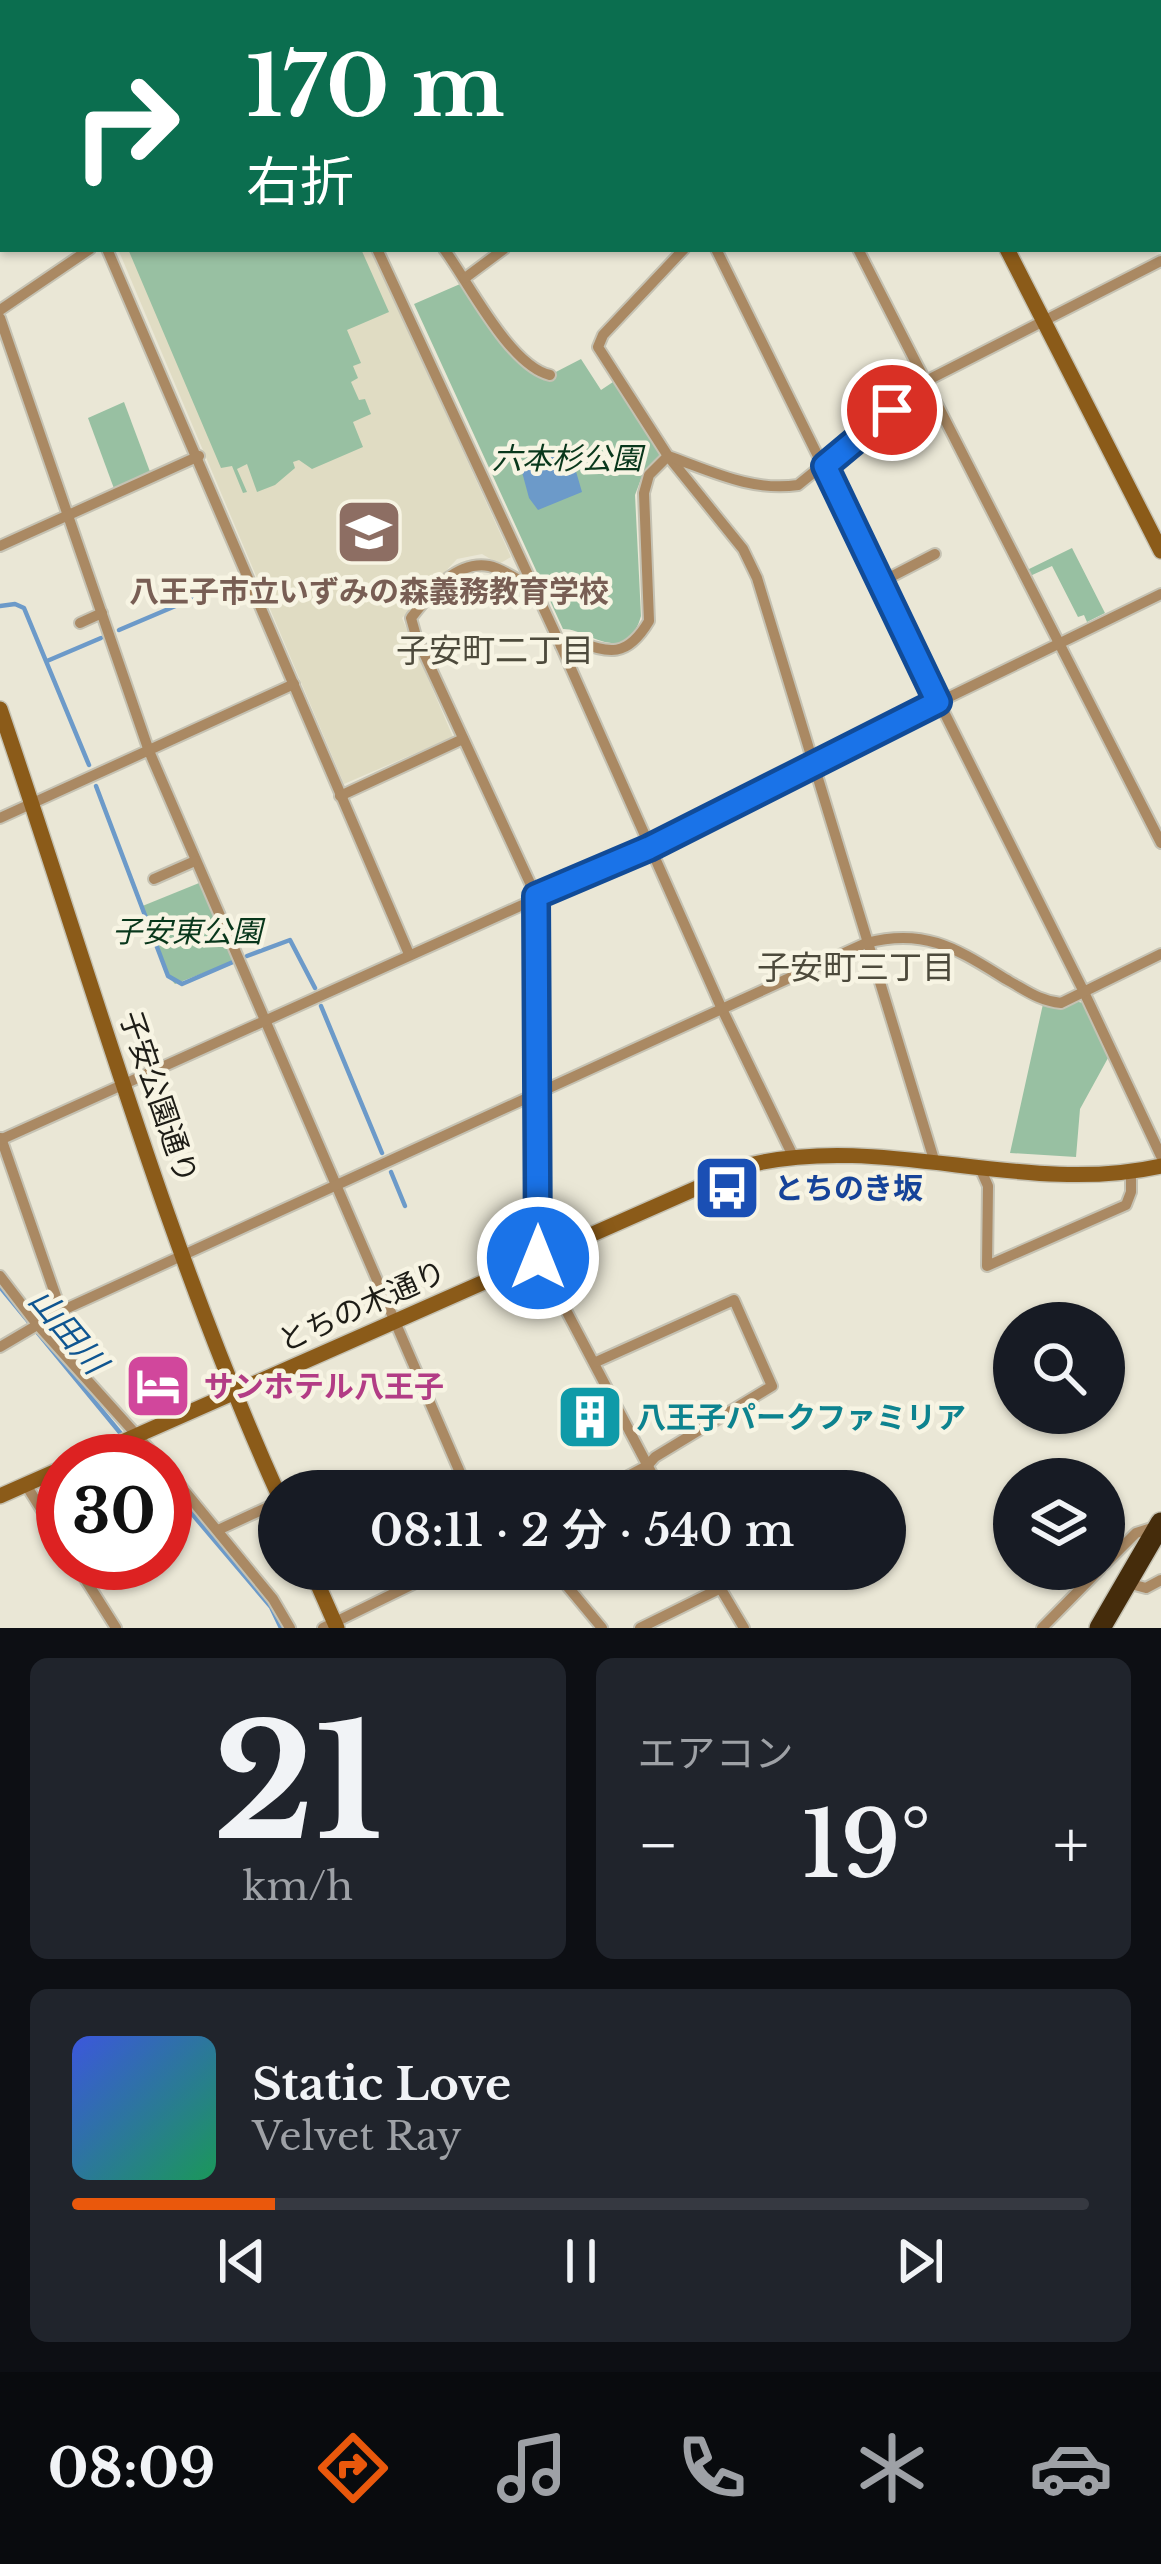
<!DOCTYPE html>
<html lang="ja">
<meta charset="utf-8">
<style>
body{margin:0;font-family:"Libre Baskerville","Noto Sans JP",serif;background:#20242c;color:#f1f3f6;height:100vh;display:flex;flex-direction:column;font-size:45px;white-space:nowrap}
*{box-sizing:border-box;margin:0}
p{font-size:39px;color:#9ea1a6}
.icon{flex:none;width:66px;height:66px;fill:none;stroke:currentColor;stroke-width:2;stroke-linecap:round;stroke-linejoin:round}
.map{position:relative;height:1628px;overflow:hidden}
.drawer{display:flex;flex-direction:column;gap:30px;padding:30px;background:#0d0f14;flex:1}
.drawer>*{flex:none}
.top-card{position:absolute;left:0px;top:0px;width:1161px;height:252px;box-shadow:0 3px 9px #0004;background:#0b6e4f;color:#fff;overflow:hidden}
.fabs{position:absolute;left:993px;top:1302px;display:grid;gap:24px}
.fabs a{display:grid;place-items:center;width:132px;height:132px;border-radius:50%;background:#171b24;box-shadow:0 3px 9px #0004;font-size:60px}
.speed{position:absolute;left:36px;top:1434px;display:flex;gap:24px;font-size:60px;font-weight:700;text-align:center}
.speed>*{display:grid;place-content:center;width:156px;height:156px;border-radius:50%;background:#171b24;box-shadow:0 3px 9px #0004;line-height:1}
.speed .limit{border:18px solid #d22;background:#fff;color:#111}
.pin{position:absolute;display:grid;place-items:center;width:102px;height:102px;color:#fff;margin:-51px;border:6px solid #fff;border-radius:50%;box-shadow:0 3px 12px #0007}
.me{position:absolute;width:132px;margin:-66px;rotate:0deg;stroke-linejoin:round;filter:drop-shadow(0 0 9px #0008)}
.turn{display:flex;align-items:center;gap:42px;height:252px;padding:0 48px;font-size:54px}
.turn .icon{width:156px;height:156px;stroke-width:2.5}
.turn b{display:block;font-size:84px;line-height:102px}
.big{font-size:90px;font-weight:600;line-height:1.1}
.drawer .tile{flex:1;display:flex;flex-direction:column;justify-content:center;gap:18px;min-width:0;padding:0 42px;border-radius:18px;background:#20242c}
.drawer .dial{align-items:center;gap:0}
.dial b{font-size:156px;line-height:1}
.song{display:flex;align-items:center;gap:36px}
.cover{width:144px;height:144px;border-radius:18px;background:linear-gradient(135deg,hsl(230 70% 55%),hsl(150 70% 35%))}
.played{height:12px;border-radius:6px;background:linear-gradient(90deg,#ea580c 20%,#363941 20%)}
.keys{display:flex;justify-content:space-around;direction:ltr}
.heat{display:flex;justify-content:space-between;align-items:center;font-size:66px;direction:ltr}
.drawer .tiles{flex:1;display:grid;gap:30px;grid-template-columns:1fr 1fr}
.tile:last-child{grid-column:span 2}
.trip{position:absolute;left:258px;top:1470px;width:648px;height:120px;border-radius:60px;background:#171b24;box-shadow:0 3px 9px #0004;font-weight:600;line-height:120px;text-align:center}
.tab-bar{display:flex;height:192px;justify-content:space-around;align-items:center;background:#090b0e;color:#9ea1a6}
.tab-bar .icon{width:84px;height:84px}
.tab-bar .active{color:#ea580c}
.tab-bar b{font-size:54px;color:#f1f3f6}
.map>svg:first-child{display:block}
</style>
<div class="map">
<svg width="1161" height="1628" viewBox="0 0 1161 1628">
<rect width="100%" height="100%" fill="#eae7d6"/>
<polygon fill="#e0dcc3" points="118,249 371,249 511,557 499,564 482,554 457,559 402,618 453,737 344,784"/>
<g fill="#98c0a2">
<polygon points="128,249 361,249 389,312 347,330 361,363 353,366 358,378 351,382 359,400 365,399 371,414 353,422 363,447 312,469 299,460 293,462 295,468 275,485 257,492 247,464 237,469 247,492 243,493 232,466 221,468"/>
<path d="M467 281 515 352 550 375 581 359 601 390 619 378 666 453 644 471 635 495 641 616C626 669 587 628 563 629L414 304Z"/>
<polygon points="124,402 152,477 116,494 88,418"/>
<polygon points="1072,548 1105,613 1087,622 1084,615 1078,617 1052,566 1030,576 1027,570"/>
<polygon points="204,881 237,960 175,984 168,976 140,907"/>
<polygon points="1071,1000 1083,1003 1108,1058 1080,1109 1076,1157 1010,1153 1043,1004"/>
</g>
<polygon fill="#6c9ac9" points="560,450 575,468 582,492 538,510 529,498 522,472"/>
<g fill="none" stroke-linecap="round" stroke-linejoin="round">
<g stroke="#6c9ac9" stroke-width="4.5">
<polyline points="0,606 15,604 24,608 89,765"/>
<polyline points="119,630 239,579"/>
<polyline points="47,661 101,638"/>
<polyline points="96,786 168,976 182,984 233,962"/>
<polyline points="247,956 290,940 315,988"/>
<polyline points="321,1006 382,1153"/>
<polyline points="391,1172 405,1206"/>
<polyline points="0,1287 122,1435"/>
<polyline points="130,1443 146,1461"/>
<polyline points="165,1482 271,1607 281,1628"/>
</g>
<g stroke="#c5c2b3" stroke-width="14">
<g id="street">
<polyline points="85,0 87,3"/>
<polyline points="985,0 987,3"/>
<polyline points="600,3 602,0"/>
<polyline points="687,3 689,0"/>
<polyline points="788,3 797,0"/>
<polyline points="947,3 953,0"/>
<polyline points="0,105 3,109"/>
<polyline points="107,249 409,954"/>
<polyline points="377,249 561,646 721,1007 793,1156"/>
<path d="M444 249C469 283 510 366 550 375"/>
<polyline points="684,249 603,335 598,347 668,456 743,549 757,578 935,1163"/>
<polyline points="858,249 1161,843"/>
<polyline points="465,278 504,249"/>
<polyline points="0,310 90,249"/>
<polyline points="0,318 149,751 468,1491"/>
<polyline points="0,546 199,456"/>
<polyline points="881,582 935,554"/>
<path d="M534 589C521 582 504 569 489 566 455 560 429 595 411 618L416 636 536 896 538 1257 661 1491"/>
<polyline points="1161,594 939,702 1084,992 1161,1156"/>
<polyline points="80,623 102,613"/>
<path d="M561 646 574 640C610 654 627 658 649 621L644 493 649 475 668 456C711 471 752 492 798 485L926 381 1161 261"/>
<polyline points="340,796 463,739"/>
<polyline points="0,818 294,684"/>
<polyline points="154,879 195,861"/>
<polyline points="1,1138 61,1311"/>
<polyline points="0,1140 649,848 939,702 716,249"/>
<polyline points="980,1168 988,1186 987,1266 1126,1205 1131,1192 1131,1173"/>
<polyline points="0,1276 36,1323 160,1461"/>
<path d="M0 1347 61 1311 866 943C927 927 958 950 1009 981 1027 991 1040 1001 1061 1003L1161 954"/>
<polyline points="596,1362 734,1300 772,1386 655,1457 647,1466 600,1491"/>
<polyline points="165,1467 273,1599 290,1628"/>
<polyline points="26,1485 63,1544"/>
<polyline points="218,1530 279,1502"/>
<polyline points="75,1563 116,1628"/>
<polyline points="1104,1565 1136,1533 1158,1526"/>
<polyline points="553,1569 602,1628"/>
<polyline points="709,1569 744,1628"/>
<polyline points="1127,1583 1146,1588 1161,1580"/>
<polyline points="323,1628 444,1569"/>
<polyline points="640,1628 721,1588"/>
<polyline points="1042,1628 1100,1569"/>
</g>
</g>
<g stroke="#c5c2b3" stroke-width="18">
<g id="secondary">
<polyline points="880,0 881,3"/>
<polyline points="0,135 3,132"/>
<polyline points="1007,249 1161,551"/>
<path d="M0 709C89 970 166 1246 279 1496"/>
<path d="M79 1461 749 1165C885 1132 1024 1197 1161 1166"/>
<polyline points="0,1496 63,1468"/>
<polyline points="311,1569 337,1628"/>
</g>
</g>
<g stroke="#c5c2b3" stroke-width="24">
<polyline id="highway" points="1100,1628 1161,1523"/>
</g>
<use href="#street" stroke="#aa8963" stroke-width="10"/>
<use href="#secondary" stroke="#8b5b19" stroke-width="15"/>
<use href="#highway" stroke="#452c0b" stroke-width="21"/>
</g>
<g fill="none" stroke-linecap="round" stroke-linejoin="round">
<g stroke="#114b97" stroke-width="30">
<polyline id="route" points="538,1258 536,896 649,848 938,702 825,466 892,410"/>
</g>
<use href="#route" stroke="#1a73e8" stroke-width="21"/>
</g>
<defs>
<g id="school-square" transform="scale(3.45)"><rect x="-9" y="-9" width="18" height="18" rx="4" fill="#8d6e63" stroke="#f7f4e3"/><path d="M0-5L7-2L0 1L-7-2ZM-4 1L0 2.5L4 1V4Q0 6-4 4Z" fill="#fff"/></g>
<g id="bus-square" transform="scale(3.45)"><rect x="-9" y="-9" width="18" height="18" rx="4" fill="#1a4fb4" stroke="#f7f4e3"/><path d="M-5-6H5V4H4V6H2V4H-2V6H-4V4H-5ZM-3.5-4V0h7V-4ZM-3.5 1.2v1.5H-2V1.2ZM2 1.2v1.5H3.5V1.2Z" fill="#fff"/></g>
<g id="hotel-square" transform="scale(3.45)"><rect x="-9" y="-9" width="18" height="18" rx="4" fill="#d1479c" stroke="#f7f4e3"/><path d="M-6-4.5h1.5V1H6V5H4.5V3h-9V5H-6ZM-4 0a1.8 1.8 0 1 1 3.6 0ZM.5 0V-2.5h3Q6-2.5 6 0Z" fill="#fff"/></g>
<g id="building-square" transform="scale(3.45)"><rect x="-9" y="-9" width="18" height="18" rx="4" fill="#0f9aa8" stroke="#f7f4e3"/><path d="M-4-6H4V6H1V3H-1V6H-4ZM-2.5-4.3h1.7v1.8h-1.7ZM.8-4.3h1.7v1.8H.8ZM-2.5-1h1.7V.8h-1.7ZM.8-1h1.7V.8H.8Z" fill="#fff"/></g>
</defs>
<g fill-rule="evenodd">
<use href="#school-square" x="369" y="532"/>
<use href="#bus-square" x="727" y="1188"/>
<use href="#hotel-square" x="158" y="1386"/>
<use href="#building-square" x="590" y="1417"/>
</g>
<g text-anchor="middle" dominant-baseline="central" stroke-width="9" stroke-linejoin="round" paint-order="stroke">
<g font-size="30" font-style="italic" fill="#08371b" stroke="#f7f4e3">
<text x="567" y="458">六本杉公園</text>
<text x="187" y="931">子安東公園</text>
</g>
<g font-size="30" font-weight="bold" fill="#785e54" stroke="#f7f4e3">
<text x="369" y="591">八王子市立いずみの森義務教育学校</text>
</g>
<g font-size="30" fill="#1d1c16" stroke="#f7f4e3">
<text transform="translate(159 1097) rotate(71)">子安公園通り</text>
<text transform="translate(362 1306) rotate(-24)">とちの木通り</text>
</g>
<g font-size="30" font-weight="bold" fill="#164399" stroke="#f7f4e3" text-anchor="start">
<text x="774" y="1188">とちのき坂</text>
</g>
<g font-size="30" font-weight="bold" fill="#b23c85" stroke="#f7f4e3" text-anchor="start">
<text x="204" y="1386">サンホテル八王子</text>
</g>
<g font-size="30" font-weight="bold" fill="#0d838f" stroke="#f7f4e3" text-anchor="start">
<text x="636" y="1417">八王子パークファミリア</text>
</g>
<g font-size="33" fill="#4d4a3c" stroke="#f7f4e3">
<text x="495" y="650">子安町二丁目</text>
<text x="856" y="967">子安町三丁目</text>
</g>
<g font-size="33" font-style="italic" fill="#105691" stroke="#f7f4e3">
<text transform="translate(68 1331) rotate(50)">山田川</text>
</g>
</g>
</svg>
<div class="fabs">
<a><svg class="icon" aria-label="search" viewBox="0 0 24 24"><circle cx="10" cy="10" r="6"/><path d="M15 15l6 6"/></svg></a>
<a><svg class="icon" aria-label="layers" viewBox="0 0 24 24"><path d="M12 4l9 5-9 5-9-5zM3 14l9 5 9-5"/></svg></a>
</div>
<div class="speed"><div class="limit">30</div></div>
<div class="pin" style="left:892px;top:410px;background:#d93025"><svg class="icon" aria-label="arrive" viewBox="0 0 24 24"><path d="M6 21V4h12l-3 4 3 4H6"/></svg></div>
<svg class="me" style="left:538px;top:1258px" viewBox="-20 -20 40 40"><circle r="17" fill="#1a73e8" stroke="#fff" stroke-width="3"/><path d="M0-11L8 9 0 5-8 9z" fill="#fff"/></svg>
<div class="trip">08:11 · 2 分 · 540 m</div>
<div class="top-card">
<div class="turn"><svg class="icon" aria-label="right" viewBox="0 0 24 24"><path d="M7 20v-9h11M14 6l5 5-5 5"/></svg><div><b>170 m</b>右折</div></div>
</div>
</div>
<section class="drawer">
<div class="tiles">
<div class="tile dial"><b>21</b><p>km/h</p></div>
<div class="tile"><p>エアコン</p>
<div class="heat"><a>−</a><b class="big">19°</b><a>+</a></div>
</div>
<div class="tile">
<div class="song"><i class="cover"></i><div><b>Static Love</b><p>Velvet Ray</p></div></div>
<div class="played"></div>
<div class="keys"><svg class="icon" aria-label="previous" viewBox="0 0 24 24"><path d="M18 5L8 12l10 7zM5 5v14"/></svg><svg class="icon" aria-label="pause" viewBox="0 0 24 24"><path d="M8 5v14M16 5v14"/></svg><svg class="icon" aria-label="next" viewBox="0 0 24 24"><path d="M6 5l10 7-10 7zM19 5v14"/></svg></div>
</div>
</div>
</section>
<nav class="tab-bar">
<b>08:09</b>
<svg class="icon active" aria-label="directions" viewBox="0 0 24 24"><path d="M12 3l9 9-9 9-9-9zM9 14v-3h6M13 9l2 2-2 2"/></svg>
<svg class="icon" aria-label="music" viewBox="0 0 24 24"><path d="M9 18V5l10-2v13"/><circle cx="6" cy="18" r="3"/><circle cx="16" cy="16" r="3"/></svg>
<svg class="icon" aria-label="phone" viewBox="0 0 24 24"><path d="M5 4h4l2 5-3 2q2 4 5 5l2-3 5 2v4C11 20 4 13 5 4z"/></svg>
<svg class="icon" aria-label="climate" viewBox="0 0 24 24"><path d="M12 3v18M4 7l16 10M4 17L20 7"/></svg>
<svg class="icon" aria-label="car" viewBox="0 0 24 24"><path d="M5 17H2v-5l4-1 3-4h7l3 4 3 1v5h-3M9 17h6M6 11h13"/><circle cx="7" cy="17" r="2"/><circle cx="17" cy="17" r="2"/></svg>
</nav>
